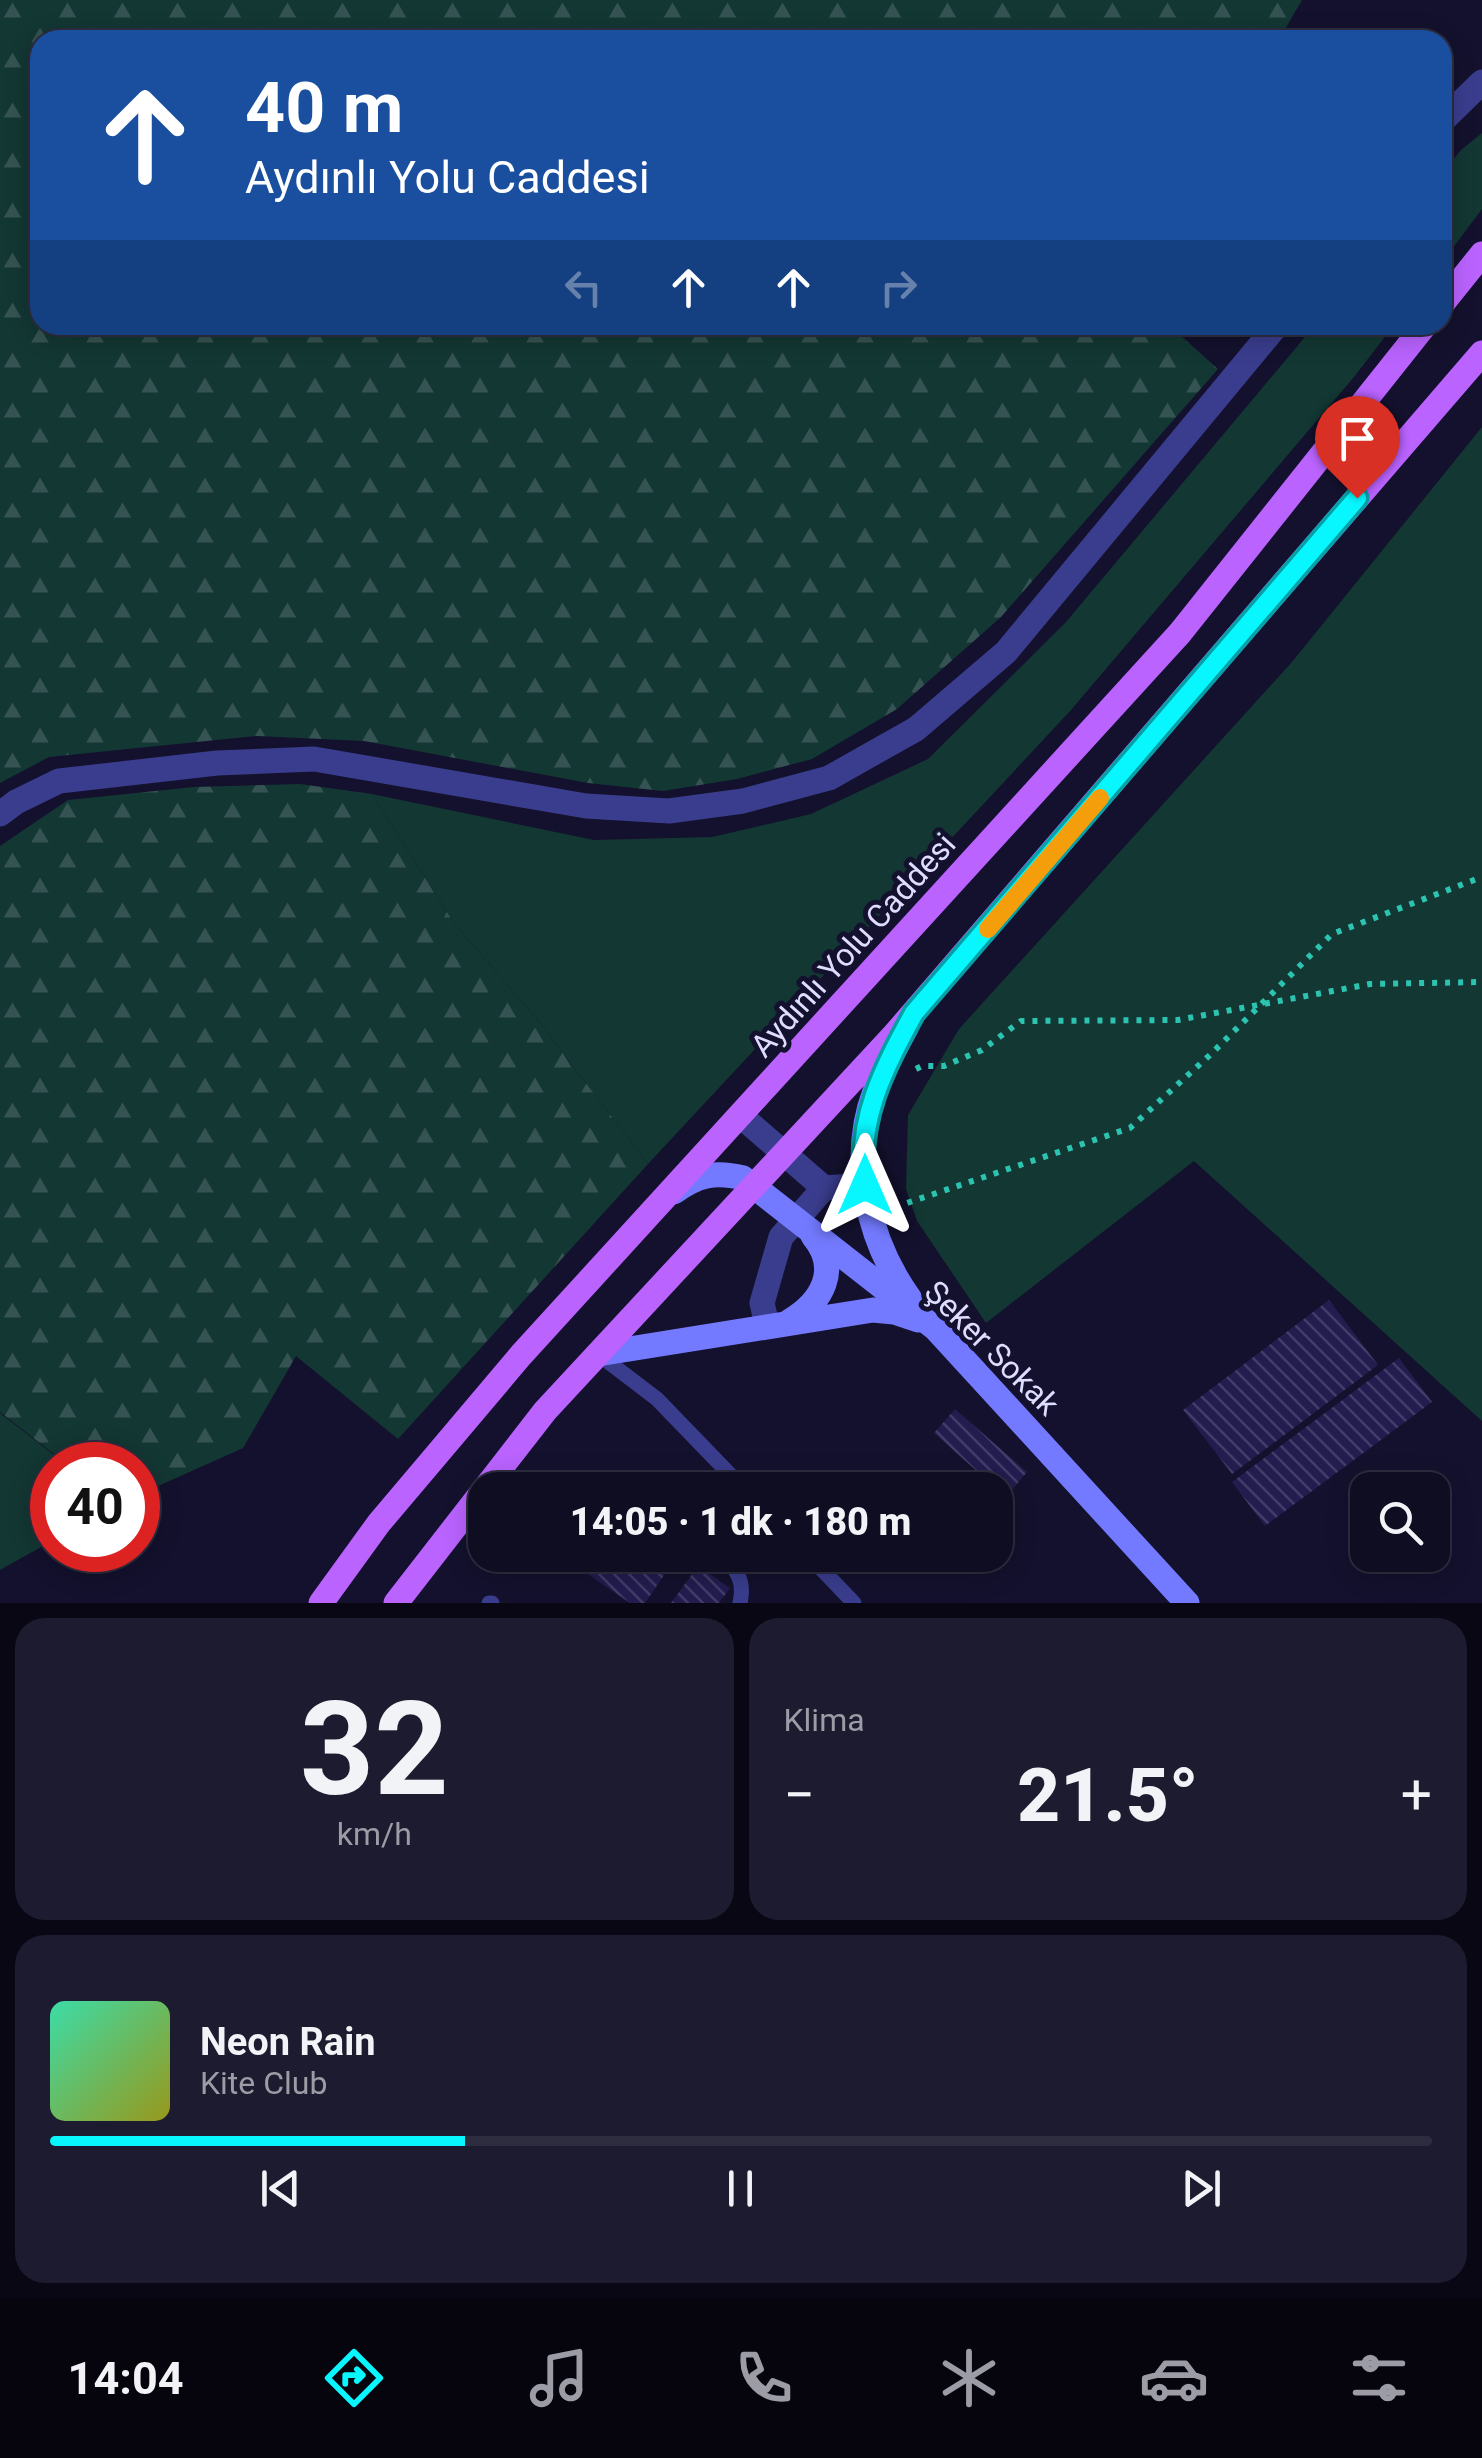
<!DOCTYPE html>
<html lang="tr">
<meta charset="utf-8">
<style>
body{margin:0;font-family:Roboto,sans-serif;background:#1c1b2f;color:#f1f3f6;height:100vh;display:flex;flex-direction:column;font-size:38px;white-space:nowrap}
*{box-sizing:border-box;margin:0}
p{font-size:32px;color:#9b9ca5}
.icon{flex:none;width:55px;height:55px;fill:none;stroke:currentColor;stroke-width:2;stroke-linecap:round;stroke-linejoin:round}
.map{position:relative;height:1603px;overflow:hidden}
.details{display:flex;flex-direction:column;gap:15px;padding:15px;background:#080713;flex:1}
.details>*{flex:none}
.top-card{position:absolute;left:30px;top:30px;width:1422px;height:305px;border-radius:30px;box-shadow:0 5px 25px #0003,0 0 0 2px #2e2d40;background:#1a4fa0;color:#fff;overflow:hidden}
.controls{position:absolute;left:1350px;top:1472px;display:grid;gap:20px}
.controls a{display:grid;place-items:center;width:100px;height:100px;border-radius:20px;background:#0e0d22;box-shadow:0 5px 25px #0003,0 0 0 2px #2e2d40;font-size:50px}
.speed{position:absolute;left:30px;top:1442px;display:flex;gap:20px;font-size:50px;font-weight:700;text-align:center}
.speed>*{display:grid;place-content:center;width:130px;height:130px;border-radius:50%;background:#0e0d22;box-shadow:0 5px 25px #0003,0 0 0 2px #2e2d40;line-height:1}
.speed .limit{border:15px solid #d22;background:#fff;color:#111}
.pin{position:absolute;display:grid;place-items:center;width:85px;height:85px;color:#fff;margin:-102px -42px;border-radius:50% 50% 50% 0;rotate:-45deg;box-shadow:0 0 10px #0007}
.pin .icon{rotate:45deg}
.me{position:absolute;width:110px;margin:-55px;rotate:0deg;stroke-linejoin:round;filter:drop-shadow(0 0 8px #0008)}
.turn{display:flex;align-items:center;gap:35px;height:210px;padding:0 50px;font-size:45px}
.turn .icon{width:130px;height:130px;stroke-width:2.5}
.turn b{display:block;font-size:70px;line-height:85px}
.lanes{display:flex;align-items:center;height:95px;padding:0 50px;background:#0003;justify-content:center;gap:50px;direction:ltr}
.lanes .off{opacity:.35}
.big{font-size:75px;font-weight:800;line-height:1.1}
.details .card{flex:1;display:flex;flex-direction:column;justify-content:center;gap:15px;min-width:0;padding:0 35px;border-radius:30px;background:#1c1b2f}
.details .dial{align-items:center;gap:0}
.dial b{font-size:130px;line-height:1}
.song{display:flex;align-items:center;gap:30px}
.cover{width:120px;height:120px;border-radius:15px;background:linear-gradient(135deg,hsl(160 70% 55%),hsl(60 70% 35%))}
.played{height:10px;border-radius:5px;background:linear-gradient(90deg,#08f7ff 30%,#2e2d40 30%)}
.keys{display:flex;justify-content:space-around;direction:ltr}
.heat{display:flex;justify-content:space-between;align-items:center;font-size:55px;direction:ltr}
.details .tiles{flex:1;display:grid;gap:15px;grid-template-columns:1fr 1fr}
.card:last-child{grid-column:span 2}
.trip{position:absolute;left:468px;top:1472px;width:545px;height:100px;border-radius:30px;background:#0e0d22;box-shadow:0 5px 25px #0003,0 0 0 2px #2e2d40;font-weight:800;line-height:100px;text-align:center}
.tabs{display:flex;height:160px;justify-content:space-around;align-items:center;background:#06050e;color:#9b9ca5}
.tabs .icon{width:70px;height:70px}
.tabs .selected{color:#08f7ff}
.tabs b{font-size:45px;color:#f1f3f6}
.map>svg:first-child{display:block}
</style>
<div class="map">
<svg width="1482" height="1603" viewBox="0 0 1482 1603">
<defs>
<pattern id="forest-firs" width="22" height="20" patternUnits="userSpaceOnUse" patternTransform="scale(2.5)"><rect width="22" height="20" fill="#133733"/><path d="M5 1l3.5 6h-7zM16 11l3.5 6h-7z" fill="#355352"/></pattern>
<pattern id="building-back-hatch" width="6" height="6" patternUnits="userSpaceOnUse" patternTransform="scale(2.5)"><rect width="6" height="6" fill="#231c4f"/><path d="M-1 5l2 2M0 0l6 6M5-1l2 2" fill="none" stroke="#423c69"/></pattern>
</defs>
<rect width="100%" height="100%" fill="#13112d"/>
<g fill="#133733">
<polygon points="1482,133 1482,209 1443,261 1443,172 1461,150"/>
<polygon points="1315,325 1394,325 1354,377 1071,710 648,1164 540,1023 454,923 372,794 594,840 712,837 811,814 928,759 1066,622"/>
<polygon points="1482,427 1482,1421 1194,1161 986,1323 917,1221 906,1189 908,1115 959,1029 1292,662"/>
<polygon points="0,1413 67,1465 52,1465 52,1541 0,1570"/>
</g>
<g fill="url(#forest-firs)">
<polygon points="0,0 1302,0 1284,31 1296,40 40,40 40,325 1169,325 1218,369 1001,617 897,709 812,759 737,779 663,791 588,783 364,741 257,736 49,757 0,783"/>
<polygon points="300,784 372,794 454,923 540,1023 648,1164 398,1439 296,1356 243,1448 138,1495 138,1465 68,1465 0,1412 0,846 68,800 194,787"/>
</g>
<g fill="url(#building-back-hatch)">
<polygon points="1329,1300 1378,1365 1232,1474 1183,1410"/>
<polygon points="1399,1358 1432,1402 1265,1526 1232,1482"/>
<polygon points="955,1409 1027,1472 1006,1497 934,1433"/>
<polygon points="580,1555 678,1555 645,1603 630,1603 573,1564"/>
<polygon points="698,1566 730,1588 719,1603 671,1603"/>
</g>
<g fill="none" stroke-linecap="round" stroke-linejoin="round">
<g stroke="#2cc3b0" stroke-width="6" stroke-dasharray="5 8" stroke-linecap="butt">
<polyline points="916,1069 922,1066 944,1066 982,1050 1021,1021 1178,1020 1370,984 1482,982"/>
<polyline points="895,1207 1130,1128 1211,1054 1332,934 1482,877"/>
</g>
<g stroke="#3a3d8d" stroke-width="15">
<polyline points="598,1354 657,1399 745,1490"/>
<path d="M722 1555C737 1570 745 1581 740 1603"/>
<polyline points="808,1555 854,1603"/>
<polyline points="489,1603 492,1603"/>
</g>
<g stroke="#3a3d8d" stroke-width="25">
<polyline points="1442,121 1482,82"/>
<polyline points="0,814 16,802 59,781 217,763 314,759 586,806 669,811 743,801 829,778 916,729 1006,652 1277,325"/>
<polyline points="741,1116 824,1188"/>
<polyline points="767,1325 762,1303 781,1237 824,1188 865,1185"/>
</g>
<g stroke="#737aff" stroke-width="25">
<path d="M906 1028C895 1048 883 1069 875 1091 849 1160 868 1241 910 1299"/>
<path d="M674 1192C697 1175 715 1171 743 1178L936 1329 1187 1603"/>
<path d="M790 1321C822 1302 841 1269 813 1236"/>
<polyline points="598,1354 873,1310 894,1312 918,1320"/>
</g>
<g stroke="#ba63ff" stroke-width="25">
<polyline points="1442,304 1482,254"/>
<polyline points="321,1603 379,1523 521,1355 1180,633 1425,325"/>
<polyline points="396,1603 545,1411 895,1034 1482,353"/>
</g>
</g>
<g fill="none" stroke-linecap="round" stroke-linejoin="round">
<g stroke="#05a1a6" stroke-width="25">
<path id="route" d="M865 1185C856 1120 884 1068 914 1013L1357 498"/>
</g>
<use href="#route" stroke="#08f7ff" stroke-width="18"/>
<polyline stroke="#f59e0b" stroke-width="18" points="988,929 1100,798"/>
</g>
<g text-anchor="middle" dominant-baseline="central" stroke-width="10" stroke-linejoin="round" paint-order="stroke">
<g font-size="32" fill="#dedcff" stroke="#13112d">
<text transform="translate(853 945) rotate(-48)">Aydınlı Yolu Caddesi</text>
<text transform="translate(992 1348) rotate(45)">Şeker Sokak</text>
</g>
</g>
</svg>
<div class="controls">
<a><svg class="icon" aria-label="search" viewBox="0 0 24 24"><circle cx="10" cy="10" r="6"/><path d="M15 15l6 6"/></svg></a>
</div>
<div class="speed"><div class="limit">40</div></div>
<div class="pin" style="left:1357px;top:498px;background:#d93025"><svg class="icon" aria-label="arrive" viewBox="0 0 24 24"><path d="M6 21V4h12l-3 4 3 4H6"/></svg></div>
<svg class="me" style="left:865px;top:1185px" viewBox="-20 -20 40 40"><path d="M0-17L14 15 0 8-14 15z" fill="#08f7ff" stroke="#fff" stroke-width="4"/></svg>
<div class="trip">14:05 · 1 dk · 180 m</div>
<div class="top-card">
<div class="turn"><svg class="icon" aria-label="ahead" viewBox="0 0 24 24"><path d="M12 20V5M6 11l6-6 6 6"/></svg><div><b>40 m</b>Aydınlı Yolu Caddesi</div></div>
<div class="lanes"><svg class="icon off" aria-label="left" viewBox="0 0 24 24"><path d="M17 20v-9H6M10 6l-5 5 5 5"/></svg><svg class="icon" aria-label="ahead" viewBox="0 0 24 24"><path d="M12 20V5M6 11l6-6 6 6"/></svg><svg class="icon" aria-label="ahead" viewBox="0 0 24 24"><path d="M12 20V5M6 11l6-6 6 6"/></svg><svg class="icon off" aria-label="right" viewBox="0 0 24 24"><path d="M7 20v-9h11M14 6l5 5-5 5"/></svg></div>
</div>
</div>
<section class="details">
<div class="tiles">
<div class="card dial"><b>32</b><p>km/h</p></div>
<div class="card"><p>Klima</p>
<div class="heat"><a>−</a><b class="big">21.5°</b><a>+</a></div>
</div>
<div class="card">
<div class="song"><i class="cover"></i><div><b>Neon Rain</b><p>Kite Club</p></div></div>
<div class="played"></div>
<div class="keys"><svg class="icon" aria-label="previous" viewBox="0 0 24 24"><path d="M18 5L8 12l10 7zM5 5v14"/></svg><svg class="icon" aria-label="pause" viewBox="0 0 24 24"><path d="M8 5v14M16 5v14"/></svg><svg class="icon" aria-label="next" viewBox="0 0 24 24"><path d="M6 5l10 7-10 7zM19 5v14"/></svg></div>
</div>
</div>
</section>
<nav class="tabs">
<b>14:04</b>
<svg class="icon selected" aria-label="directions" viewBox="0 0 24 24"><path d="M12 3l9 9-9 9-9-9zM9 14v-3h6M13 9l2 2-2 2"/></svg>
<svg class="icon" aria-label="music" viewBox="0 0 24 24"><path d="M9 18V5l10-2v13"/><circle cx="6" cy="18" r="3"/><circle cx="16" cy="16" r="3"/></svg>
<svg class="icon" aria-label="phone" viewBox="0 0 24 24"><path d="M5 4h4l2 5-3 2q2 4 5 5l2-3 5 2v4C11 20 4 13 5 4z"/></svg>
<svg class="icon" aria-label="climate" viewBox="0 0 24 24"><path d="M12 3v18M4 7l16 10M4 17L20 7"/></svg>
<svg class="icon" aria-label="car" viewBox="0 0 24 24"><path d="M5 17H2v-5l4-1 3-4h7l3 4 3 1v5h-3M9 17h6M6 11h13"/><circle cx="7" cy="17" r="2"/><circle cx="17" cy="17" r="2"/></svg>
<svg class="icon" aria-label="filters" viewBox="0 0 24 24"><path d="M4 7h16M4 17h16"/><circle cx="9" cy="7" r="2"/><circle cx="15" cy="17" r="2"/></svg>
</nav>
